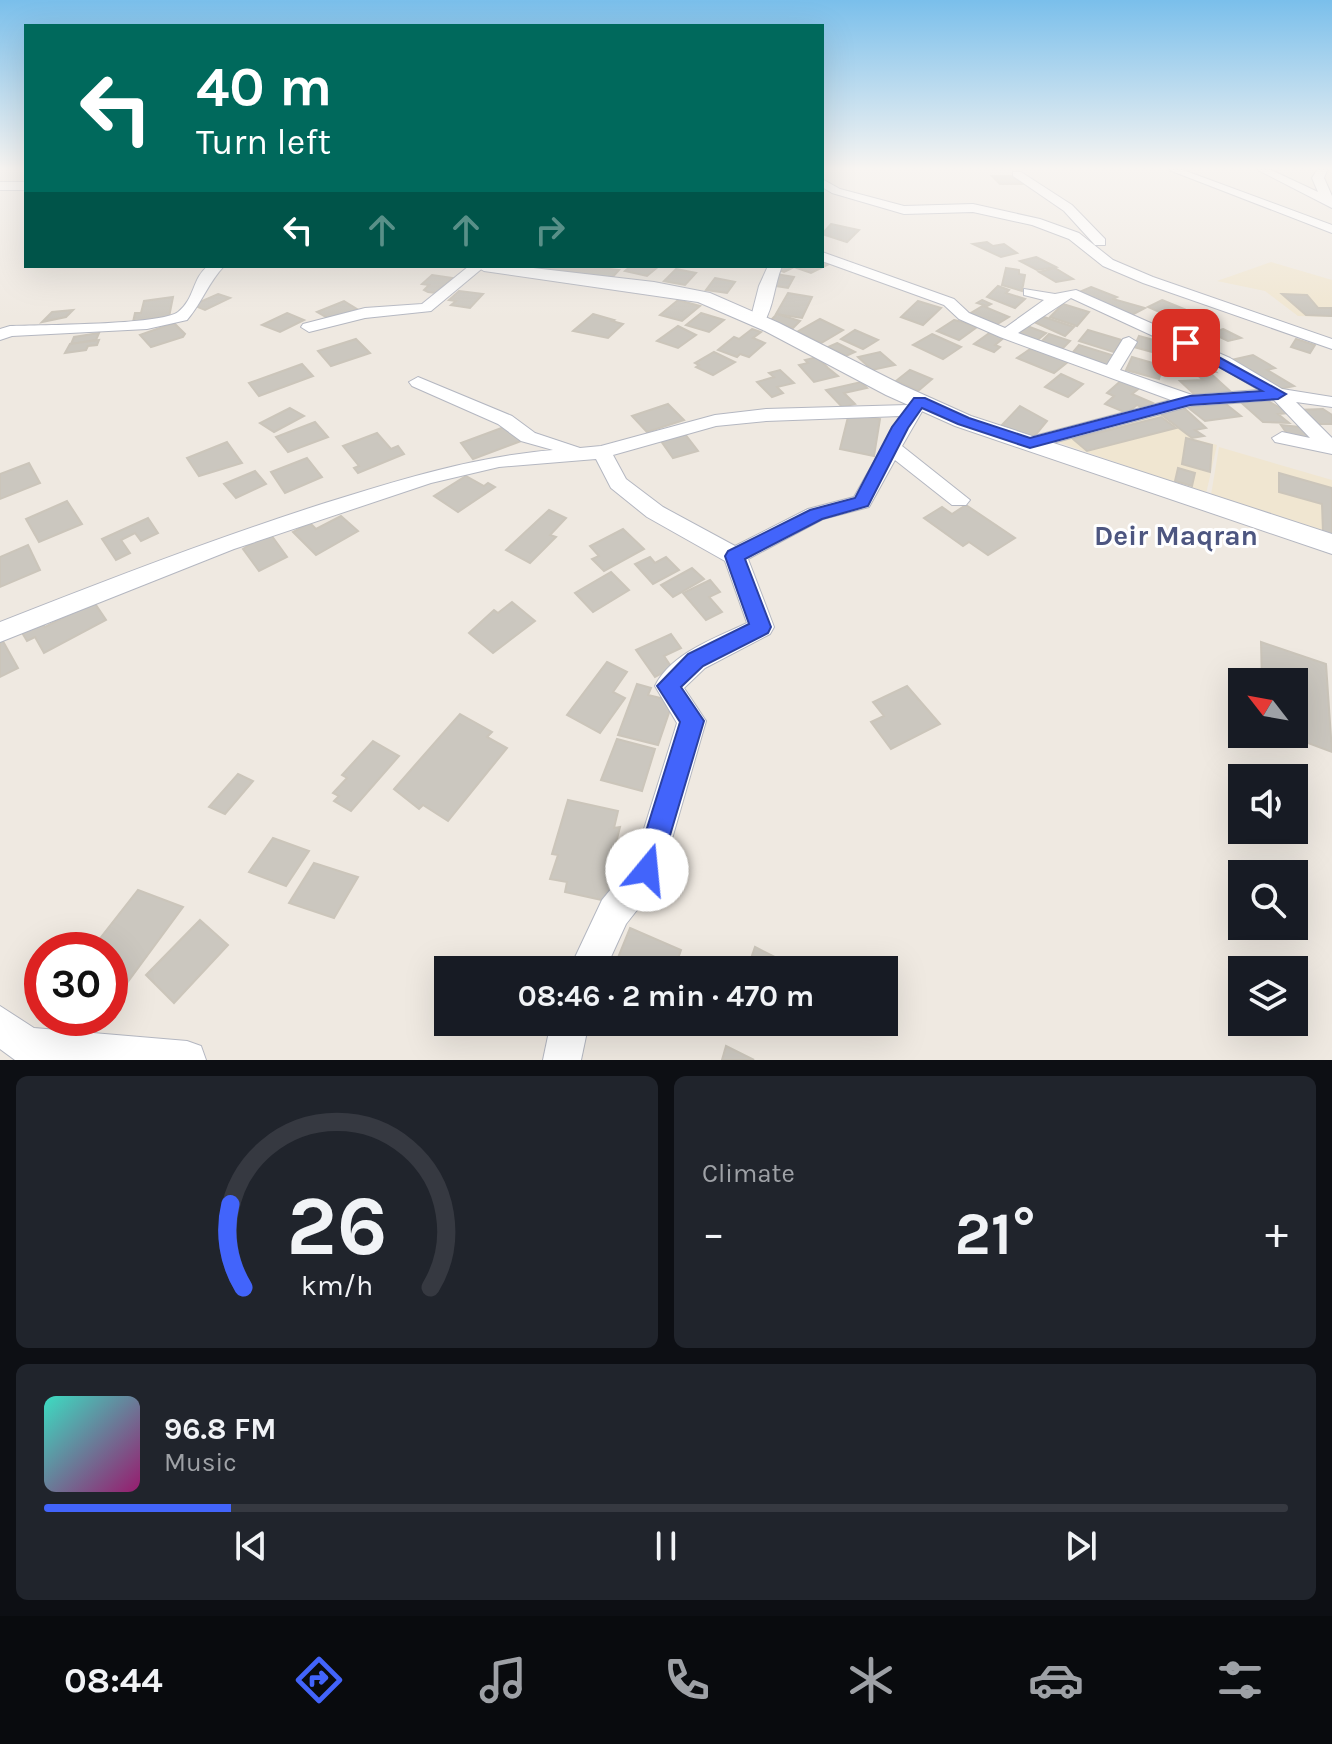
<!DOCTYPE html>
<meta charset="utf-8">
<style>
body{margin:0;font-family:Karla,sans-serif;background:#20242c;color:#f1f3f6;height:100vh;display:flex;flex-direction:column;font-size:30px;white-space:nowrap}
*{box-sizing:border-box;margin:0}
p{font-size:26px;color:#9ea1a6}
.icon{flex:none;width:44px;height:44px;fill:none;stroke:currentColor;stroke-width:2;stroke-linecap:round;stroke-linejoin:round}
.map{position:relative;height:1060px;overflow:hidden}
.side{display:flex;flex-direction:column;gap:16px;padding:16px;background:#0d0f14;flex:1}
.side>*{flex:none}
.hud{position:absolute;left:24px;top:24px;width:800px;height:244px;border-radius:0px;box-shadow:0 8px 32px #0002;background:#00695c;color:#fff;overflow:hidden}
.needle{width:52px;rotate:301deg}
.controls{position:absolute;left:1228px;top:668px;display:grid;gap:16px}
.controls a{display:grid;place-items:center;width:80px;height:80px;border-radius:0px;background:#171b24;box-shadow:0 8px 32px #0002;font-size:40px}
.speed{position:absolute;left:24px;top:932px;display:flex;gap:16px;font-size:40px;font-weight:700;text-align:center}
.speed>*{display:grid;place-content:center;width:104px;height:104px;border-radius:50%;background:#171b24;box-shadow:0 8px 32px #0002;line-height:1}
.speed .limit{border:12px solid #d22;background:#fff;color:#111}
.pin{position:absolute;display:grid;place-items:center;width:68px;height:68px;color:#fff;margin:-34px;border-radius:16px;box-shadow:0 4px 12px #0006}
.me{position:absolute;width:88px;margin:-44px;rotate:17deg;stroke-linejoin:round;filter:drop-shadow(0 0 6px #0008)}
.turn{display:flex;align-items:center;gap:28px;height:168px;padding:0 40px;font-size:36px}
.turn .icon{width:104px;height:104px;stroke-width:2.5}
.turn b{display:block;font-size:56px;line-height:68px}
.lanes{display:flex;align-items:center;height:76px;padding:0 40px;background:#0003;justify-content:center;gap:40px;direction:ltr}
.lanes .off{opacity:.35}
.big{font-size:60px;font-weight:700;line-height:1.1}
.side .card{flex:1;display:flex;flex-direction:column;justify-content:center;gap:12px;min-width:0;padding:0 28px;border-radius:12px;background:#20242c}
.side .dial{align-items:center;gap:0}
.dial svg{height:208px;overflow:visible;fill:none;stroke:#363941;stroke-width:7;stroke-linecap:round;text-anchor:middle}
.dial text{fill:#f1f3f6;stroke:none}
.song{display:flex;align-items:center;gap:24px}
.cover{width:96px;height:96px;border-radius:12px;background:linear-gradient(135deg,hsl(170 70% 55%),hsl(320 70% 35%))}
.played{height:8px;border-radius:4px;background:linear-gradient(90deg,#4264fb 15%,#363941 15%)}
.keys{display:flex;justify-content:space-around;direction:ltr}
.heat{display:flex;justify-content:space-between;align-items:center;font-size:44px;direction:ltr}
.side .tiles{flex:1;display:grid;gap:16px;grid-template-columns:1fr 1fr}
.card:last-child{grid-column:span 2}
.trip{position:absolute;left:434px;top:956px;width:464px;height:80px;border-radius:0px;background:#171b24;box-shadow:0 8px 32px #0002;font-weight:700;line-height:80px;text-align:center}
.dock{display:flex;height:128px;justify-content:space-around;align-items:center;background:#090b0e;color:#9ea1a6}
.dock .icon{width:56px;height:56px}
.dock .active{color:#4264fb}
.dock b{font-size:36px;color:#f1f3f6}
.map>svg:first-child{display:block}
</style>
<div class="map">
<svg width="1332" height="1060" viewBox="0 0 1332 1060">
<rect width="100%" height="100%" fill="#efe9e1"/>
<g fill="#f0e6d1">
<polygon points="1271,262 1332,280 1332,317 1298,316 1265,291 1217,281"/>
<polygon points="1159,414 1191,438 1217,445 1206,494 1055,441"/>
<polygon points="1219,447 1332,480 1332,537 1211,495"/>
</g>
<g fill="#cbc7bf" stroke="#cbc5ba" stroke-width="2">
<polygon points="992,176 1013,176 1022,184 1000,184"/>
<polygon points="831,224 859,230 847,242 822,234"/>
<polygon points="987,242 993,246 1004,244 1017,253 1001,257 973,244"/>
<polygon points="1036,257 1056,267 1037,270 1020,261"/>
<polygon points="822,261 829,264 811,273 794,267 784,272 776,269 781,266 822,266"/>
<polygon points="539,266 584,266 619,270 610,280 537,272 541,267"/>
<polygon points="631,266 659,266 647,276 625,271"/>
<polygon points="1006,268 1019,270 1019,274 1025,275 1022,291 1002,285"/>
<polygon points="1055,268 1073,279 1056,282 1039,272"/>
<polygon points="676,269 696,273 685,285 664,281"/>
<polygon points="776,274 794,277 788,288 769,285"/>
<polygon points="432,275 452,278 436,293 428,292 424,290 429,285 422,284"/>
<polygon points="715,278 735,282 727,293 706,290"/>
<polygon points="998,286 1009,290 1006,293 1025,299 1015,308 987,297"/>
<polygon points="1091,287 1117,297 1113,299 1145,308 1132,315 1077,293"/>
<polygon points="459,291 483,294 470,308 451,305 456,301 449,300"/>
<polygon points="788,293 812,297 802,318 776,314"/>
<polygon points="218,294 230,298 205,310 193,305"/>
<polygon points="1282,294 1307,295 1318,308 1332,308 1332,316 1306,315"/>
<polygon points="173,297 169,317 133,322 135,313 141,313 144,301"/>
<polygon points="678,300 700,306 682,321 660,315"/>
<polygon points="982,300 991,304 985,307 1009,317 996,325 969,314 984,305 977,303"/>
<polygon points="1162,300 1184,309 1171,317 1148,307"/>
<polygon points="344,301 357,309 331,320 317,312"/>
<polygon points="918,301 941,308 923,325 901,317"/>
<polygon points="1063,304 1089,312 1077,326 1050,317"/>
<polygon points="73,310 66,317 42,322 52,312"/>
<polygon points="287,313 304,320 280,332 262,325"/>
<polygon points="701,313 724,320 709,332 686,325"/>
<polygon points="593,314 614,320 612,321 623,324 608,338 573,331"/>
<polygon points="777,314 800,321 793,328 770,321"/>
<polygon points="1041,316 1074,327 1065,336 1034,322"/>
<polygon points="820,319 843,330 821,343 797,332"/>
<polygon points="954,320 963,322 977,327 959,340 937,331"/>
<polygon points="174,323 185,334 183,337 151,347 140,335"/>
<polygon points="678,326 696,335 678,348 657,341"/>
<polygon points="1027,326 1046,333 1035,342 1016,335"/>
<polygon points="752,329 761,332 753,338 765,343 749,357 740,354 737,357 718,350 734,337 739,339"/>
<polygon points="1223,329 1241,338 1228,341 1211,333"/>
<polygon points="855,330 878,340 863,349 841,339"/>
<polygon points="1088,330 1122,340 1114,352 1079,341"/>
<polygon points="992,331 1006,336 995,345 1000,347 994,352 974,344"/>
<polygon points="99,333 96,340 71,344 74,337"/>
<polygon points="932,334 961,347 943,359 913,345"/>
<polygon points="1049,334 1070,341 1060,351 1039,344"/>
<polygon points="1139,336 1172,345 1167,356 1134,347"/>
<polygon points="356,339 370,353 331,366 318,351"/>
<polygon points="1296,339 1315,345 1310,353 1291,347"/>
<polygon points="99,340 97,345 88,346 86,350 65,353 70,344"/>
<polygon points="837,343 855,352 846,356 828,347"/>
<polygon points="1079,345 1115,356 1106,369 1069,357"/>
<polygon points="1033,347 1069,361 1054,373 1017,358"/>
<polygon points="714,352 735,362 713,375 696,367 699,365 695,363"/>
<polygon points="880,352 895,365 872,370 858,357"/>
<polygon points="1174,354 1198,354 1216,372 1189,369"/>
<polygon points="1253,355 1275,368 1267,370 1294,386 1275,390 1227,361"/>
<polygon points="817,357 828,368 838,376 814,382 799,365 808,363 805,360"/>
<polygon points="1132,357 1163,366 1159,379 1126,370"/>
<polygon points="302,364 313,376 259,396 249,383"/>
<polygon points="780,370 794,383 777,387 783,393 772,397 757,382 774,377 769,373"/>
<polygon points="910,370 932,379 918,391 896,381"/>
<polygon points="1193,371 1208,371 1232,393 1195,395 1180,381 1203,380"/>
<polygon points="1061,374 1083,384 1068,397 1045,387"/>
<polygon points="1123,379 1141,387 1132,394 1153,403 1146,409 1137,405 1127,413 1105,404 1114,396 1107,393"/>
<polygon points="861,382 867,388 844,393 855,404 842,407 826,390"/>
<polygon points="1261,397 1289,413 1278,414 1289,423 1263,422 1236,398"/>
<polygon points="1222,401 1241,416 1205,421 1186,406"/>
<polygon points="668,404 684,420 647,432 632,416"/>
<polygon points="1020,406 1047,421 1033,438 1002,425"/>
<polygon points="1183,407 1206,428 1195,430 1204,436 1192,438 1158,412"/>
<polygon points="290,408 304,416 274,432 260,423"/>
<polygon points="1323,409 1332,415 1332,424 1315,424 1298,410"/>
<polygon points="849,413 880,419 874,456 840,449"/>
<polygon points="1161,417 1176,428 1087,451 1073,439"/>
<polygon points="315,422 328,437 288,452 276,437"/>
<polygon points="1281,425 1309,428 1319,441 1290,438"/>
<polygon points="507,426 521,441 473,459 461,443"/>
<polygon points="377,433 391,449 398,446 404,454 358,473 354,468 359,466 343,446"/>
<polygon points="685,434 698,451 673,458 661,441"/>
<polygon points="1186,438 1212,445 1210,472 1182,464"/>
<polygon points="227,442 242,463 199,476 187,458"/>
<polygon points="307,458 322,477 285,493 271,472"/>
<polygon points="29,463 40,483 0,499 0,474"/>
<polygon points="1178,468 1195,473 1192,486 1175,481"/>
<polygon points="255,471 266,484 236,498 224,484"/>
<polygon points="1279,473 1332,488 1332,534 1323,532 1322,504 1279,492"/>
<polygon points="466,476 484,486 488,483 495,487 458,512 434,496"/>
<polygon points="67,501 82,524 39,542 26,519"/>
<polygon points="966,505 1015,538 988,555 969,542 963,546 924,518 942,507 952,514"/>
<polygon points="549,510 566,518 550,535 556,537 530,563 506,550"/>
<polygon points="341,516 358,531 316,555 293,532 310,523 316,529"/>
<polygon points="148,518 158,533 141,541 135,533 121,540 130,553 116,560 102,539"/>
<polygon points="623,529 644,549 604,571 592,559 599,556 590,546"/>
<polygon points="269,532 287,557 259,571 243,549"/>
<polygon points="28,545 40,570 0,587 0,557"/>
<polygon points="650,557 655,563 666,557 679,570 653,584 635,564"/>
<polygon points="692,568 704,579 673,597 661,585"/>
<polygon points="611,572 629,590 593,612 575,593"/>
<polygon points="710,580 720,592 709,597 722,612 706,620 683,593"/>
<polygon points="94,602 106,620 44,653 35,637 27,641 21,631 41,621 45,627"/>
<polygon points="512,602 535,621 493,653 469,633 494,610 498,613"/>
<polygon points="671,634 681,648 664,656 672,668 655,677 636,650"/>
<polygon points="0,636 18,668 0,677"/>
<polygon points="1261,642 1326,664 1332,752 1284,734 1294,734 1294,682 1262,682"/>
<polygon points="607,662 627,672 613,692 625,698 600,733 567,715"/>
<polygon points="637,684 651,688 648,695 673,701 658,745 618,735"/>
<polygon points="907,686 940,724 891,749 871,722 884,716 873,702"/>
<polygon points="460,714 492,732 487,737 507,748 448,821 423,805 419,809 394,789"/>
<polygon points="617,739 655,749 642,791 601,780"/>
<polygon points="373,741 399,756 351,811 334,801 339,796 333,793 347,778 342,775"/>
<polygon points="238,774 253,781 225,814 209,807"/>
<polygon points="568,800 618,811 614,828 620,827 610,867 620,869 611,902 565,892 567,882 550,879 558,855 552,854"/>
<polygon points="273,838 309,851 286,886 249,872"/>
<polygon points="314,863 358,877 334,918 289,903"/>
<polygon points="138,890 183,907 124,987 110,982 110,950 91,950"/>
<polygon points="200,920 228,945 174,1003 146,975"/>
<polygon points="630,928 681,950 674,970 613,970"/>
<polygon points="755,947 801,970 747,970"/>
<polygon points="726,1046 754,1060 722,1060"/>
</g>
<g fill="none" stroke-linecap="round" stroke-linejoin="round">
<g stroke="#b4b7c1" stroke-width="2">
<g id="minor">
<polygon points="1169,170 1183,170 1332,225 1332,233"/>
<polygon points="1258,170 1271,170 1318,192 1312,178 1317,170 1327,170 1324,178 1332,196 1332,208"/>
<polygon points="1013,172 1021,172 1072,205 1105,239 1105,245 1095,245 1064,211 1013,176"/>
<polygon points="822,179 840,189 904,206 973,204 1040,219 1079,233 1113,260 1153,277 1332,339 1332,349 1143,283 1103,266 1069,239 1032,225 973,212 904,214 832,193 822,187"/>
<path d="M822 252 954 299 969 313 1005 328 1044 300 1024 295V289L1055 294 1076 290 1230 358 1282 389 1332 397V407L1296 402 1332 438V454L1275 442 1272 438 1282 432 1310 438 1274 400 1191 406 1030 449 1023 447 1020 443 1023 439 1171 400 1000 337 959 319 944 305 822 261ZM1071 298 1218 366 1259 390 1192 395 1120 370 1137 342 1129 337 1123 339 1107 365 1018 333Z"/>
<path d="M208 266H224C208 283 203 301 187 320L147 329 12 336 0 340V329L10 326C39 325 161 325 178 312 195 299 192 278 208 266Z"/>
<polygon points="469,266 485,266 431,311 365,318 309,332 301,327 303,324 365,308 422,304"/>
<path d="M768 266H782C774 285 774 307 763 324L758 326 750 321 759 286Z"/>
<path d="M418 377 512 416 535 433 580 448 601 446 715 415 766 409 908 405 913 397 919 396 928 401 902 446 970 500 966 505H952L895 460 869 507 823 519 748 559 774 627 770 634 705 668 684 688 706 721 663 870 659 882 626 924 605 970H569L602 900 634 861 677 723 655 686C671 653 716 638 747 623L725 561 647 517 611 488 596 459 499 467 431 483 234 549 0 642V622C107 580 213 539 322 504 399 480 472 457 553 450L521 441 498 424 412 386 409 382ZM900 416 854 497 808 509 735 546 663 507 626 479 613 455 716 426 766 421Z"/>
<polygon points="0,1006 34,1028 187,1041 201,1046 206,1060 15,1060 0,1049"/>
<polygon points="551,1022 589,1022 581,1060 543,1060"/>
</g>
</g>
<g stroke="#b4b7c1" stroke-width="2">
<g id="tertiary">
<rect x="0" y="182" width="26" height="8"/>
<polygon points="475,266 516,266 654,282 710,293 779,323 902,385 971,416 1332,534 1332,554 955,426 886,395 765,331 698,302 484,271"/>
</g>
</g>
<use href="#minor" fill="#fff" fill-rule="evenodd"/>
<use href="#tertiary" fill="#fff" fill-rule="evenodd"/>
</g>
<linearGradient id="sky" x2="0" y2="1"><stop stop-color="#7abfeb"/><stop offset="0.53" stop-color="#f8f5f2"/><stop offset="1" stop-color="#f8f5f2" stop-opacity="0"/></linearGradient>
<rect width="1332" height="318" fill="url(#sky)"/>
<polygon fill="#4264fb" stroke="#2b41a3" stroke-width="2" points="1186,339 1286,394 1278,399 1190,405 1030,448 958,424 922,408 908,428 868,506 822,519 745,559 771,627 768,633 703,666 681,687 704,721 657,879 647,883 638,879 634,870 680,722 657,686 688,654 749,624 725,556 728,551 810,510 855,498 892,427 914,398 925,398 969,418 1030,438 1190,396 1262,391 1181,346 1181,340"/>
<g text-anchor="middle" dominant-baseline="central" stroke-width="6" stroke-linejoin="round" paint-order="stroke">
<g font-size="28" font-weight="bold" fill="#4d5680" stroke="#fff">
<text x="1176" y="535">Deir Maqran</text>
</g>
</g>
</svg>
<div class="controls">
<a><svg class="needle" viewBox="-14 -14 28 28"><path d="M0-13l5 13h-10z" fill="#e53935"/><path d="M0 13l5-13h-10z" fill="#9ea1a6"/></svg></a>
<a><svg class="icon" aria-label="sound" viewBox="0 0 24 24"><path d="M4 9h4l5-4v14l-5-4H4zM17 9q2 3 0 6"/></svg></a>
<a><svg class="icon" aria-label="search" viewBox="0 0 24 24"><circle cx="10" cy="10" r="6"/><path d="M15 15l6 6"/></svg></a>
<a><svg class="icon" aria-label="layers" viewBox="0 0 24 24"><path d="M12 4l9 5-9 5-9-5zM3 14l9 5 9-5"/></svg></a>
</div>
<div class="speed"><div class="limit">30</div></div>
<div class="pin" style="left:1186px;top:343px;background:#d93025"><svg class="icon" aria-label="arrive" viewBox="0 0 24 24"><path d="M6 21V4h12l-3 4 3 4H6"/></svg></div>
<svg class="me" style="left:647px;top:870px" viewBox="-20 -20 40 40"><circle r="19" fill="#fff"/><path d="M0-13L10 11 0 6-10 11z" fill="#4264fb"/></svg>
<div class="trip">08:46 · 2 min · 470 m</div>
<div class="hud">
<div class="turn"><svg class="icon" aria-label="left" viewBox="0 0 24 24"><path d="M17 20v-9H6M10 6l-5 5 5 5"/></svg><div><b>40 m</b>Turn left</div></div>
<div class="lanes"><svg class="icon" aria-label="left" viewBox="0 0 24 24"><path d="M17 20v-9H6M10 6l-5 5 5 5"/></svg><svg class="icon off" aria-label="ahead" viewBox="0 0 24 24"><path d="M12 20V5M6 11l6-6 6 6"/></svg><svg class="icon off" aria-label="ahead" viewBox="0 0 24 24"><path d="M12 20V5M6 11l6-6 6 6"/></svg><svg class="icon off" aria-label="right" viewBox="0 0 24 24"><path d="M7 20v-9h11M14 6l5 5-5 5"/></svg></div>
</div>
</div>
<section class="side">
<div class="tiles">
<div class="card dial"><svg viewBox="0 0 100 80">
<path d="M14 69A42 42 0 1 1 86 69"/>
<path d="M14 69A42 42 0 0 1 9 37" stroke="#4264fb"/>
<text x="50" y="56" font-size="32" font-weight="700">26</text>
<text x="50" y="72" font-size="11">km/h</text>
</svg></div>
<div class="card"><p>Climate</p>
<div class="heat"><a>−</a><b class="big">21°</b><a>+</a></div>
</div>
<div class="card">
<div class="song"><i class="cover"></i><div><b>96.8 FM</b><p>Music</p></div></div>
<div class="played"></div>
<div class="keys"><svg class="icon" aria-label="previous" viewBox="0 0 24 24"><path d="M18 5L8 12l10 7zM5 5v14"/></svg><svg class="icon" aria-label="pause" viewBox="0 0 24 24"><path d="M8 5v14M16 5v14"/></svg><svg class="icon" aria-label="next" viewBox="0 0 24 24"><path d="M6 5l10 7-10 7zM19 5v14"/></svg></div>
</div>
</div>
</section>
<nav class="dock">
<b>08:44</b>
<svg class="icon active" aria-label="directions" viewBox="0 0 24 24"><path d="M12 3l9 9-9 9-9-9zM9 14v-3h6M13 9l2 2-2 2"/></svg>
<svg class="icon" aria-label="music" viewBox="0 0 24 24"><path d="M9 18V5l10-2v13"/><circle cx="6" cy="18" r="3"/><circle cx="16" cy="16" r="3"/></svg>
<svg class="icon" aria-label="phone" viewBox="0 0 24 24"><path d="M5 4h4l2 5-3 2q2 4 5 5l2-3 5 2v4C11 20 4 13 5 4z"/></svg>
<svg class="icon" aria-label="climate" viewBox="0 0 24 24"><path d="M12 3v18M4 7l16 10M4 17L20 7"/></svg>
<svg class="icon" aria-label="car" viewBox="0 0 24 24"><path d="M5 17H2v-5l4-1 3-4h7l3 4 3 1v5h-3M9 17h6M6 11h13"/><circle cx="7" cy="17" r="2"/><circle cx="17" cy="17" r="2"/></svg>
<svg class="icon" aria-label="filters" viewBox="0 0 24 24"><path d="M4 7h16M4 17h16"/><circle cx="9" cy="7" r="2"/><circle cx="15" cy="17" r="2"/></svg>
</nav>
